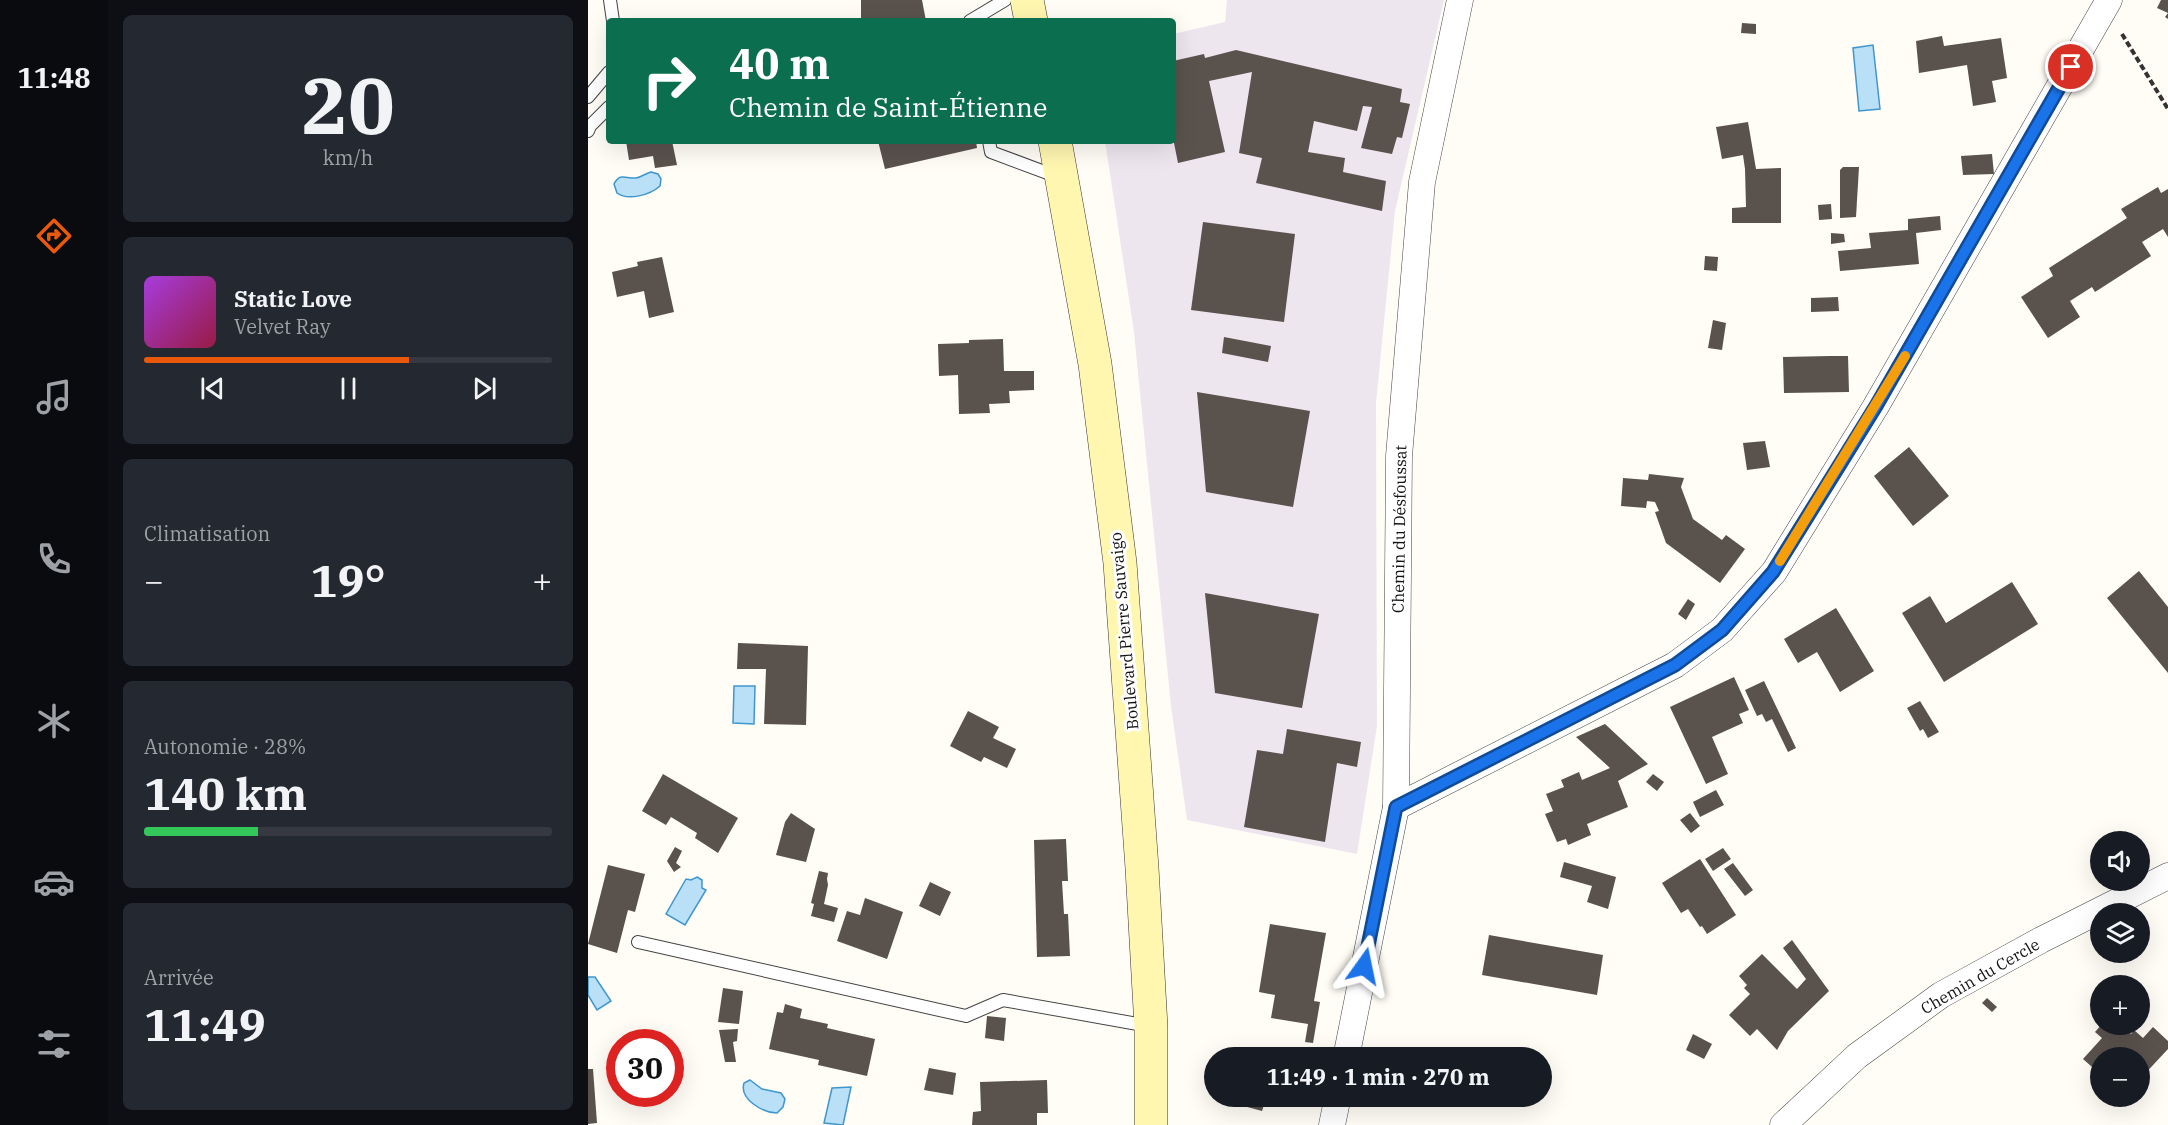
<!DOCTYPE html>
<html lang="fr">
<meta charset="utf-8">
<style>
body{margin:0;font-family:"IBM Plex Serif",serif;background:#242831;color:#f1f3f6;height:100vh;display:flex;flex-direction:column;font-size:22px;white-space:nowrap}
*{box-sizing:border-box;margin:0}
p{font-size:20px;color:#9ea1a6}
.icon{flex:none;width:33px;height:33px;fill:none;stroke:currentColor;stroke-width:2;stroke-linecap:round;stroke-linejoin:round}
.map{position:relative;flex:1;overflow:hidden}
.details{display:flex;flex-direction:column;gap:15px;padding:15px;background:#0d0f14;width:480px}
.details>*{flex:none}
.top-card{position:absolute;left:18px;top:18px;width:570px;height:126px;border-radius:6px;box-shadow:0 6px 24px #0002;background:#0b6e4f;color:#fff;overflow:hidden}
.controls{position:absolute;left:1502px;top:831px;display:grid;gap:12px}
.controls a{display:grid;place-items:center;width:60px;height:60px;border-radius:50%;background:#171b24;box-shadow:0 6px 24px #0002;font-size:30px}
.speed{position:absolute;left:18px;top:1029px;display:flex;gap:12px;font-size:30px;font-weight:700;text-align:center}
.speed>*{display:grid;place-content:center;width:78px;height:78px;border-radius:50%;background:#171b24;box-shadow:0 6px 24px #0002;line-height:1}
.speed .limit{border:9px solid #d22;background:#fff;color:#111}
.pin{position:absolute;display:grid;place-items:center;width:51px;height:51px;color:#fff;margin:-26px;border:3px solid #fff;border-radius:50%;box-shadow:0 2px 6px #0007}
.me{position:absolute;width:66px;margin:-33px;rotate:12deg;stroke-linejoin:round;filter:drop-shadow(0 0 4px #0008)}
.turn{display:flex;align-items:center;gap:21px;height:126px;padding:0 24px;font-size:27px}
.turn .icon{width:78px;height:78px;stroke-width:2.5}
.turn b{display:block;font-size:42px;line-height:51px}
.big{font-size:45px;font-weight:800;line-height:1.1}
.details .tile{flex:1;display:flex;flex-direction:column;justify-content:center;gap:9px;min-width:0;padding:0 21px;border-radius:9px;background:#242831}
.details .dial{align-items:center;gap:0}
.dial b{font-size:78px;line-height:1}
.song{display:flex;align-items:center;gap:18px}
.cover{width:72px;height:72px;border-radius:9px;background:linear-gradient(135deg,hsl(280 70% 55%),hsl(340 70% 35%))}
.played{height:6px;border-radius:3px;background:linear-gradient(90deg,#ea580c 65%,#363941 65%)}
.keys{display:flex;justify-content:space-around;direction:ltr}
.heat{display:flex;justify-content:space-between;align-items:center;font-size:33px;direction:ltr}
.charge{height:9px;border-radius:4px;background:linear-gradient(90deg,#34c759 28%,#363941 0)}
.trip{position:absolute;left:616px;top:1047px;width:348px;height:60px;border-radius:30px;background:#171b24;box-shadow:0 6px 24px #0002;font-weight:800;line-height:60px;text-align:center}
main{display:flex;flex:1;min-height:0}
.tabs{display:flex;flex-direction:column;width:108px;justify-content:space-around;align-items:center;background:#090b0e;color:#9ea1a6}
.tabs .icon{width:42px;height:42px}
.tabs .current{color:#ea580c}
.tabs b{font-size:27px;color:#f1f3f6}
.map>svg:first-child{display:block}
</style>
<main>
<nav class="tabs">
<b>11:48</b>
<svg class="icon current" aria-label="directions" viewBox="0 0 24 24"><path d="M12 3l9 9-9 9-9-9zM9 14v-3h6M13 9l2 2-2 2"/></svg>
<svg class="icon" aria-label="music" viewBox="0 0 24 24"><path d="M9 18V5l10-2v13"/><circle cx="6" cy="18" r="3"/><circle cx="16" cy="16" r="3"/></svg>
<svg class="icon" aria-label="phone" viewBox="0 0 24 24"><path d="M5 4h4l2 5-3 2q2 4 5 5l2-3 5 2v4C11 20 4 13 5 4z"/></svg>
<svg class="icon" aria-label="climate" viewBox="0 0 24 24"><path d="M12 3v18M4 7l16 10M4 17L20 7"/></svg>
<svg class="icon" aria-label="car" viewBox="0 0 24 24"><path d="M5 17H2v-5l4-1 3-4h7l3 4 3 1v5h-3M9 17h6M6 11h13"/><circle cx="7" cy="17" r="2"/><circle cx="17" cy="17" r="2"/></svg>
<svg class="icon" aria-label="filters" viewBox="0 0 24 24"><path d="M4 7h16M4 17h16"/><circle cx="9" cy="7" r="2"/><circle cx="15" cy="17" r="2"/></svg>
</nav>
<section class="details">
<div class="tile dial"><b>20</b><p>km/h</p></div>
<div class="tile">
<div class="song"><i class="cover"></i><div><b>Static Love</b><p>Velvet Ray</p></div></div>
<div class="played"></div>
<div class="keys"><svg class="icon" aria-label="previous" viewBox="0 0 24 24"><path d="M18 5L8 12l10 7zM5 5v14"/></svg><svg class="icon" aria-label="pause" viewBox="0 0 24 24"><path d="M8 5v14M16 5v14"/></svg><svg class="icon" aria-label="next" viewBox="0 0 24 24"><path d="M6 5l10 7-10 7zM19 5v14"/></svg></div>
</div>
<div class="tile"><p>Climatisation</p>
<div class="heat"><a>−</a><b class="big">19°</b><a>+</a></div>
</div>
<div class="tile"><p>Autonomie · 28%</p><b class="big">140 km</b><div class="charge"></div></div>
<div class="tile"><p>Arrivée</p><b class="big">11:49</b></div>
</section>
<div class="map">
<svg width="1580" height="1125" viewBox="0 0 1580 1125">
<rect width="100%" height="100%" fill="#fffdf5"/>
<polygon fill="#eee6ef" points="639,0 856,0 807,211 788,403 789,726 769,854 599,820 583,706 546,332 517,141 585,141 585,34 637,22"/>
<g fill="#b9e0f7" stroke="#3f96cf" stroke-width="1.5">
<polygon points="1285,45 1292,109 1271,111 1265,48"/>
<path d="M63 172 70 174 73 179 72 186C62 195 40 201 29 193L26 184C32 172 38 179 48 178 54 177 58 173 63 172Z"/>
<polygon points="146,686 167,686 166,724 145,723"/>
<polygon points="109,877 114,880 114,888 118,890 97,925 78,914 98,879 103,880"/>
<polygon points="0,977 7,977 23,1001 9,1010 0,995"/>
<path d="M162 1080 174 1089 193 1093 197 1099 195 1107 189 1113C175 1113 151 1099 156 1083Z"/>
<polygon points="263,1087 255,1125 236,1123 244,1088"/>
</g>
<g fill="#5a524d">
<polygon points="273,0 334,0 338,21 273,21"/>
<polygon points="1573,0 1580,0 1580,19 1577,17 1580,13 1569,8"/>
<polygon points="1154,23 1168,24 1168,34 1153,33"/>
<polygon points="1354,36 1356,46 1413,38 1419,78 1404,81 1408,102 1385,106 1379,65 1331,73 1328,41"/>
<polygon points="648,50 814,89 812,102 822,104 814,138 809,137 804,154 773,148 784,107 775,106 769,131 726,121 720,152 757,158 755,172 798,181 794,211 668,183 674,158 651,153 664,72 621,81 637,152 590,163 585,138 585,61 616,54 617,58"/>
<polygon points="1160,122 1168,169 1193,168 1193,223 1144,223 1144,208 1158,207 1157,169 1155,155 1134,159 1128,127"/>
<polygon points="38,141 84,141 89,165 67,168 65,156 41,160"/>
<polygon points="290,141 388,141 389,148 297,169"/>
<polygon points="1404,154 1406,174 1375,175 1373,156"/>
<polygon points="1255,167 1271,167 1268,217 1252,218 1252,170"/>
<polygon points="1570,187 1573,193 1580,189 1580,237 1575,229 1554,242 1563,256 1507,292 1504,287 1482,301 1492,317 1460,338 1433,297 1465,276 1461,268 1539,218 1533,209"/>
<polygon points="1243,204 1244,219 1231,220 1230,205"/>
<polygon points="1352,216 1353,230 1328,233 1331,264 1252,271 1250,251 1283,248 1281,233 1320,230 1320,219"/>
<polygon points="615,222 707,234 696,322 603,310"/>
<polygon points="1243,233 1256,234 1257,242 1243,244"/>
<polygon points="1117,256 1130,257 1129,271 1116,270"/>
<polygon points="74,257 86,312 61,318 56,291 29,297 24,272 50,266 49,262"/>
<polygon points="1250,297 1251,311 1223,312 1223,298"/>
<polygon points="1125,320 1138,323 1134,350 1120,348"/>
<polygon points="636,337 683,346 680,362 634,353"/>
<polygon points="415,339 416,371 446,371 446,390 421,391 422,403 401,404 402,413 371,414 370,375 351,376 350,344 381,343 381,340"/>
<polygon points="1242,356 1260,356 1261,392 1196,393 1195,357"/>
<polygon points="609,392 722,411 705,507 618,492"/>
<polygon points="1177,441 1182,467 1159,470 1155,443"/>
<polygon points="1321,447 1361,496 1325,526 1286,476"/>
<polygon points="1061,474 1096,478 1093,487 1105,519 1134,540 1138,535 1157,549 1132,583 1078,543 1067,512 1071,511 1067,502 1059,501 1058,508 1033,506 1035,478 1060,480"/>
<polygon points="1551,571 1580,607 1580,673 1519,598"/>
<polygon points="1424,582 1450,624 1356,682 1314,613 1342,596 1358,623"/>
<polygon points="617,593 731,614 714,708 627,693"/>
<polygon points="1100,599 1107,604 1098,620 1090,614"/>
<polygon points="1248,608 1286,671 1252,692 1229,652 1210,663 1196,639"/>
<polygon points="150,643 220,646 218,725 176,724 178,669 149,669"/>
<polygon points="1146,677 1161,710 1151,714 1155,723 1124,737 1140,774 1118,784 1082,707"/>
<polygon points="1176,681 1208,748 1200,752 1184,719 1178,722 1174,714 1169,716 1157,690"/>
<polygon points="1332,701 1351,732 1340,738 1335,729 1332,731 1319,708"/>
<polygon points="380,711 411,727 405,738 428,749 419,768 396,757 393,762 362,746"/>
<polygon points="1017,724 1060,764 1030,781 1040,807 999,824 1003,835 980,845 978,839 969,842 957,814 965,811 958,794 976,787 973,780 991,772 994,780 1022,768 988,737"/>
<polygon points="699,729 773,742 769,767 749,763 737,842 656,827 669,750 695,754"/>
<polygon points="75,774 150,818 130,853 107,838 109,833 83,817 78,825 54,811"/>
<polygon points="1065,774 1076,782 1069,791 1058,782"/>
<polygon points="1128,790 1136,805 1112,817 1105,802"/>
<polygon points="203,813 227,829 218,862 188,855 197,822"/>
<polygon points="1102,813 1112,826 1103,833 1092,820"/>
<polygon points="478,839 480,881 474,881 476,914 480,914 482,956 449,957 446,840"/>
<polygon points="87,847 94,851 88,863 93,867 86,872 79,861"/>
<polygon points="1135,848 1143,859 1125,871 1117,859"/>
<polygon points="1112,859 1148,915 1119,934 1114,926 1112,927 1100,909 1093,913 1074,883"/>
<polygon points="976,862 1028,877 1020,909 999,902 1004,886 972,877"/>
<polygon points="1145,863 1165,890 1157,896 1136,869"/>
<polygon points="20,865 57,874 47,912 40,910 29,953 0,944"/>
<polygon points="231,871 240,873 239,879 240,885 236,904 250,908 246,922 223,916 226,904 223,903"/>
<polygon points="342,882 363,892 352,916 331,906"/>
<polygon points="277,898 315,912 299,959 249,941 259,911 272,915"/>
<polygon points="682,924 738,933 726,1001 732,1002 725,1043 717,1042 720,1024 683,1018 687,995 671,992"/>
<polygon points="901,935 1015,955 1009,995 894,975"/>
<polygon points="1204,940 1241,991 1200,1031 1189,1050 1169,1029 1162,1036 1141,1015 1162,994 1156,988 1159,985 1151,976 1174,954 1209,989 1218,979 1195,948"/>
<polygon points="135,988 155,991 151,1024 130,1022"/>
<polygon points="1399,998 1409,1007 1404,1012 1394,1003"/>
<polygon points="197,1004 214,1009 212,1018 240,1024 239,1028 287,1039 279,1076 230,1065 231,1060 181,1049 189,1012 195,1013"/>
<polygon points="399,1016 418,1018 416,1041 397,1038"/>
<polygon points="1514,1024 1533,1024 1543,1034 1546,1030 1555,1038 1565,1027 1580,1041 1580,1049 1552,1079 1555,1082 1551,1087 1551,1058 1512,1058 1512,1074 1495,1059 1514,1038 1507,1032"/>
<polygon points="150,1029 149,1041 145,1042 148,1062 137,1062 131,1030"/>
<polygon points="1105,1034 1124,1044 1116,1059 1098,1050"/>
<polygon points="341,1068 368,1073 365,1095 336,1090"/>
<polygon points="0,1069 5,1069 9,1123 0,1124"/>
<polygon points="459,1080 460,1113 449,1113 449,1125 384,1125 385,1112 393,1111 392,1082"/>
<polygon points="638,1096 701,1096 699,1104 678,1099 674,1111 637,1101"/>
</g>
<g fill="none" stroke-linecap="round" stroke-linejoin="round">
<g stroke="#444" stroke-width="14">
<g id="lane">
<polyline points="22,0 25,21"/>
<polyline points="382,21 417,0"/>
<polyline points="0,97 21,72"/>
<polyline points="0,131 2,126 21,107"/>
<polyline points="401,141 403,152 470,177"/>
<polyline points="50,942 378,1016 415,1000 561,1026"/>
</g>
</g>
<g stroke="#444" stroke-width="27">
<g id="street">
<polyline points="808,807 1087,665 1134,630 1186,572 1288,406 1521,0"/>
<polyline points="758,1058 808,807 811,456 834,182 872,0"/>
<polyline points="744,1125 750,1096"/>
<polyline points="1195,1125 1269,1056 1353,995 1453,940 1580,876"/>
</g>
</g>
<g stroke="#333" stroke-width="34">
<g id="secondary">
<polyline points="439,0 443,21"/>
<polyline points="467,141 507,364 532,563 554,868 563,1027 563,1125"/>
</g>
</g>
<polyline stroke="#333" stroke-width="4" stroke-dasharray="6 3" stroke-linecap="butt" points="1534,34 1580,109"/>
<use href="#lane" stroke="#fff" stroke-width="12"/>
<use href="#street" stroke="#fff" stroke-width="26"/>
<use href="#secondary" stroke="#fff6b0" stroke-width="33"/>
</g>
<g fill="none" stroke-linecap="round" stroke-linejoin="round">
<g stroke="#114b97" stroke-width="15">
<polyline id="route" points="776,966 808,807 1087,665 1134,630 1185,572 1254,461 1288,406 1483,67"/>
</g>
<use href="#route" stroke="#1a73e8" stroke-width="10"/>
<polyline stroke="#f59e0b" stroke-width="10" points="1192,561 1317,356"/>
</g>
<g text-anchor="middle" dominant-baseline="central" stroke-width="6" stroke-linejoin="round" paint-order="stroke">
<g font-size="16" fill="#111" stroke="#fff">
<text transform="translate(811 529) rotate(-89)">Chemin du Désfoussat</text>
<text transform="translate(536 631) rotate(-95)">Boulevard Pierre Sauvaigo</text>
<text transform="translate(1392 976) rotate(-30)">Chemin du Cercle</text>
</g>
</g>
</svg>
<div class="controls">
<a><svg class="icon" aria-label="sound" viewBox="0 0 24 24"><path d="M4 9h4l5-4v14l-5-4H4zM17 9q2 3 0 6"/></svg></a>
<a><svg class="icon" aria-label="layers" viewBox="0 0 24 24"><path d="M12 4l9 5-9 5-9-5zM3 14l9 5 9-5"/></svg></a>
<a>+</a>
<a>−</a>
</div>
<div class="speed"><div class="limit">30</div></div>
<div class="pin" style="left:1483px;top:67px;background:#d93025"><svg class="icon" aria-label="arrive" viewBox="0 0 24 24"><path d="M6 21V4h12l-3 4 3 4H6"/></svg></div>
<svg class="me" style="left:776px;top:966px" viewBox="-20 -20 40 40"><path d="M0-17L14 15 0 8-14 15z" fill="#1a73e8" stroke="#fff" stroke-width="4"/></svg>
<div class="trip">11:49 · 1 min · 270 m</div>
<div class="top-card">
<div class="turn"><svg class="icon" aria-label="right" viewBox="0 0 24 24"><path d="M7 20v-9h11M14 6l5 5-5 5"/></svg><div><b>40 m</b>Chemin de Saint-Étienne</div></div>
</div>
</div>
</main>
